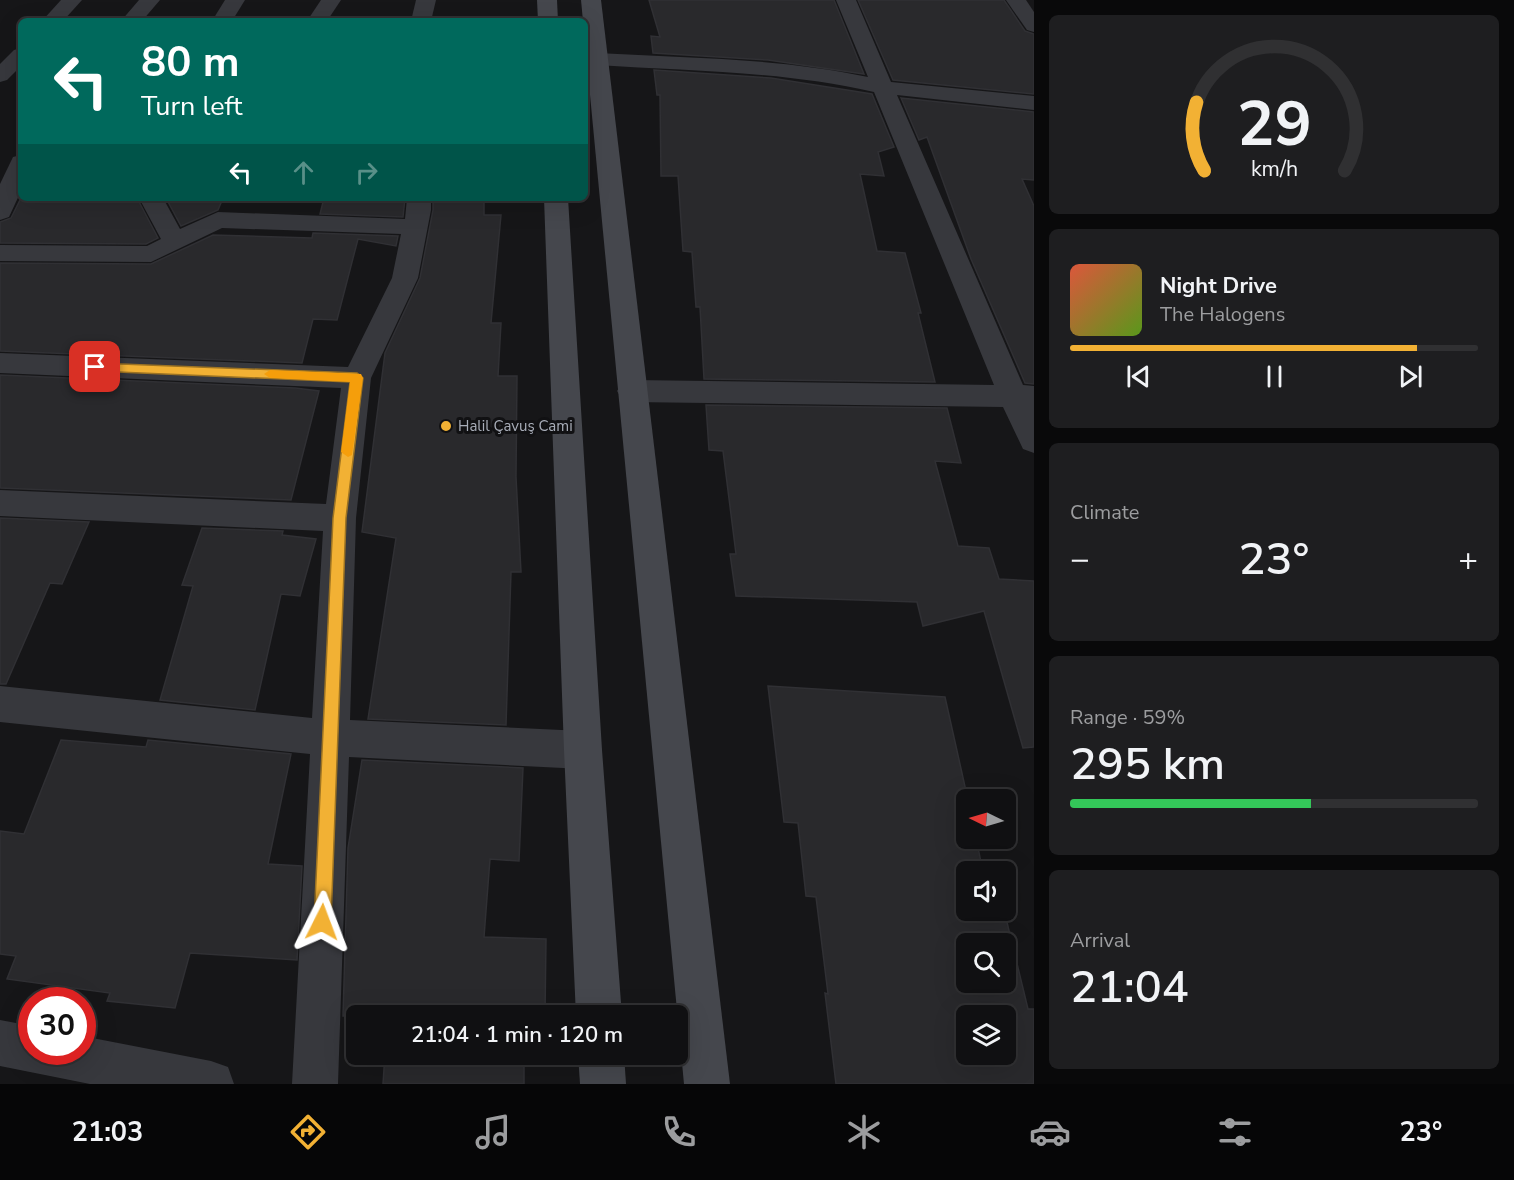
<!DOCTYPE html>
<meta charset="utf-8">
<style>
body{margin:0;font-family:"Nunito Sans",sans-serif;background:#1e1e20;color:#f1f3f6;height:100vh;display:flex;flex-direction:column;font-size:22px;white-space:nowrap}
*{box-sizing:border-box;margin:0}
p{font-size:20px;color:#9c9d9f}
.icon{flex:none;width:33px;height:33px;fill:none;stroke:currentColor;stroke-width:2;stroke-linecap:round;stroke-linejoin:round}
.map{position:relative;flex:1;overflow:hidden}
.details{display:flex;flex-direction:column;gap:15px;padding:15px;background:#09090a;width:480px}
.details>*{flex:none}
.hud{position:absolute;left:18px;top:18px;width:570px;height:183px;border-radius:9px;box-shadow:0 6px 24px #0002,0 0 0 2px #303032;background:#00695c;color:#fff;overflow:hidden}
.needle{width:39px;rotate:275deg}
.controls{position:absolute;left:956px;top:789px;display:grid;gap:12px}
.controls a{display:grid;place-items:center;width:60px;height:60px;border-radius:9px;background:#101012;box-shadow:0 6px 24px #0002,0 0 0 2px #303032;font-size:30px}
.speed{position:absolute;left:18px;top:987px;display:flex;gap:12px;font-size:30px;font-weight:700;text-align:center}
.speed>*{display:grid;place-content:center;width:78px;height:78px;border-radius:50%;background:#101012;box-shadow:0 6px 24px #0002,0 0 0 2px #303032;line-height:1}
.speed .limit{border:9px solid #d22;background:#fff;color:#111}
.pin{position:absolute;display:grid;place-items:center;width:51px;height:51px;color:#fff;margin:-26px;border-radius:12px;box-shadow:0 3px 9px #0006}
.me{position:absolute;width:66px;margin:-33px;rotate:3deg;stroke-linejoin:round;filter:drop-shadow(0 0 4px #0008)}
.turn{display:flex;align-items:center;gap:21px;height:126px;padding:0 24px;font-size:27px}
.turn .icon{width:78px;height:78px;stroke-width:2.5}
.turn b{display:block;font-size:42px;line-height:51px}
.lanes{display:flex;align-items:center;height:57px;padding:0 24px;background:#0003;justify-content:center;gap:30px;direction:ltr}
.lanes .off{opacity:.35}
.big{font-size:45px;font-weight:600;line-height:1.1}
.details .widget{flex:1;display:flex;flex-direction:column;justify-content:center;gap:9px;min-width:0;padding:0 21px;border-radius:9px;background:#1e1e20}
.details .dial{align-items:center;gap:0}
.dial svg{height:156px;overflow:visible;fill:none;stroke:#303032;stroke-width:7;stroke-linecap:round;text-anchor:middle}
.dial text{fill:#f1f3f6;stroke:none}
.song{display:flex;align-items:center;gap:18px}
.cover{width:72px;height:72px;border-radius:9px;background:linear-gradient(135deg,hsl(10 70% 55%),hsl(90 70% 35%))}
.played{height:6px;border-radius:3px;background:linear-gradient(90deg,#f2b134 85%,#303032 85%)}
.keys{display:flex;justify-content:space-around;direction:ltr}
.heat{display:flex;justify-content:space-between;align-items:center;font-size:33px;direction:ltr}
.charge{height:9px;border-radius:4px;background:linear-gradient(90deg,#34c759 59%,#303032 0)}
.trip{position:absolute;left:346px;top:1005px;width:342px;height:60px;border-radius:9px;background:#101012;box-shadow:0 6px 24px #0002,0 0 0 2px #303032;font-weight:600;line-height:60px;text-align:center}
.menu{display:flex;height:96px;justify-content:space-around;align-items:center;background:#060607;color:#9c9d9f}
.menu .icon{width:42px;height:42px}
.menu .active{color:#f2b134}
.menu b{font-size:27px;color:#f1f3f6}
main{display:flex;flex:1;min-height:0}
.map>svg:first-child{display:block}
</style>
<main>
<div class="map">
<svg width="1034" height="1084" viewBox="0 0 1034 1084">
<rect width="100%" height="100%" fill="#161618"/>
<g fill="#29292c" stroke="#303034" stroke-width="1.5" fill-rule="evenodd">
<polygon points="649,0 834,0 864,74 768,60 653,53 651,36 660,37"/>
<polygon points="858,0 1004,0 1025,31 1034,34 1034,94 893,80"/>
<polygon points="654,70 771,78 872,94 894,147 878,152 884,176 860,174 877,251 905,253 921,313 918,313 935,382 704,379 700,307 696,307 692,252 683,251 678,176 661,176 660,95 657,95"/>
<polygon points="901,98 1034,112 1034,180 1022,179 1034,206 1034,384 1025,383 971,259 927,137 919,140"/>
<polygon points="21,198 137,198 158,238 146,244 0,243 0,222 11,218"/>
<polygon points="166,198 223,198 218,210 181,226"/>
<polygon points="324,198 405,198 403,217 320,214"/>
<polygon points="433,198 484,198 484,215 501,215 491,323 501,323 498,376 517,376 516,477 521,572 511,572 506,725 368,719 396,538 362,532 385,353 420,278 433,210"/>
<polygon points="313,233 398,236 396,246 358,239 337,320 313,319 302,363 0,351 0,263 151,264 213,235 312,238"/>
<polygon points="0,375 295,388 319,391 291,500 0,488"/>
<polygon points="706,405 947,408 961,463 935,461 958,546 989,548 999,579 1034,581 1034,747 1023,748 984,611 923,626 917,602 736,596 730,554 736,554 723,451 709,450"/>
<polygon points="0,518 89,522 62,584 50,583 6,684 0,684"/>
<polygon points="202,528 283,531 282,535 316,539 300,596 281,594 255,710 160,700 193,586 182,585"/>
<path d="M768 686 945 697 968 800 966 838H976L983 872H966V910H992V913L1005 914 1028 1009H1034V1084H836L825 993 828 994 816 897 806 896 798 823 784 822ZM966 944H1005V982H966ZM966 1016H1005V1054H966Z"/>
<polygon points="61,740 146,747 148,740 291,754 268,864 302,866 297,960 190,953 175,1008 107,1001 110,993 7,979 16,956 0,954 0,831 24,834"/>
<polygon points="362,760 523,768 519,861 490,859 484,937 546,939 545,1016 343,1016 348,848"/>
<polygon points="385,1054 524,1054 524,1084 383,1084"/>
</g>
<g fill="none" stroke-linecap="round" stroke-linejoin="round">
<g fill="#37383d" fill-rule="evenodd">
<polygon points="61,0 82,0 63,21 42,21"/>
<polygon points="139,0 160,0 142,21 121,21"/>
<polygon points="225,0 245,0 232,21 212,21"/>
<polygon points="321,0 341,0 327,21 307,21"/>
<polygon points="416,0 436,0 431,21 411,21"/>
<path d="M836 0H856L891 82 1034 96V110L897 95 1023 385 1034 386V453L1023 449 1003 407 632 402 622 399 617 391 622 383 632 380 994 385 874 92C784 71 689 71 597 65L590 63 587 59 590 55 597 53C687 58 780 58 868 77Z"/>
<polygon points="1006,0 1026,0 1034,12 1034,32 1027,30"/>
<polygon points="21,48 21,66 7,80 0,82 0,64 14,50"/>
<polygon points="21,155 21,191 9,217 0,220 0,184 13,157"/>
<polygon points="139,198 163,198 180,229 218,212 405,219 407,198 431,198 431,210 418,278 371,378 356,518 350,720 583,731 597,737 602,750 597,763 583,769 349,757 338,1084 292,1084 310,754 0,722 0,686 312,718 323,531 0,516 0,490 326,504 341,388 0,373 0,353 348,367 392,278 401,234 222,228 151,262 0,261 0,245 147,246 161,239"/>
<polygon points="0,1020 32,1026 32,1052 82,1052 82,1036 211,1061 228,1067 234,1084 90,1084 0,1066"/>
</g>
<g fill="#45474d" fill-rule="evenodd">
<polygon points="537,0 557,0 558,21 538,21"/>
<polygon points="581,0 601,0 730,1084 684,1084"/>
<polygon points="544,198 568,198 602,750 622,1016 576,1016 564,750"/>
<polygon points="578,1054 624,1054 626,1084 580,1084"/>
</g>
</g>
<polygon fill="#f2b134" stroke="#9d7322" stroke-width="1.5" points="95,363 357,373 363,378 346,518 331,922 329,929 322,931 316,929 314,922 333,518 350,382 95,371 89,367"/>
<polygon fill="#f59e0b" points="270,370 361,374 363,378 352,455 348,457 341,452 350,382 270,378 264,374"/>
<circle fill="#f2b134" stroke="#111113" stroke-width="2" cx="446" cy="426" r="6"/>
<g text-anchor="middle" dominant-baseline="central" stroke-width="6" stroke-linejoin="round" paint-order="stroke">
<g font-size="15" fill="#a8adb8" stroke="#111113" text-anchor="start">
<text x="458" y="426">Halil Çavuş Cami</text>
</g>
</g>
</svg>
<div class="controls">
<a><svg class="needle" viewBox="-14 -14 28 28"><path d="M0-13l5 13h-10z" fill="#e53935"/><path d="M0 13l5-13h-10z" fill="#9c9d9f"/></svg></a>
<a><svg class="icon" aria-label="sound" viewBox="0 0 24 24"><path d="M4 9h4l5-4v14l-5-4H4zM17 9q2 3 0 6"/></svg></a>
<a><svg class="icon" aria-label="search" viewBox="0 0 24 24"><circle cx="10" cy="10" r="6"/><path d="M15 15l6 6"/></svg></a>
<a><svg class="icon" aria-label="layers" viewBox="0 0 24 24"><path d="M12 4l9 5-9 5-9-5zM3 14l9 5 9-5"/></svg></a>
</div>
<div class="speed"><div class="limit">30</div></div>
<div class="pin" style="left:95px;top:367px;background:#d93025"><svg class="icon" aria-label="arrive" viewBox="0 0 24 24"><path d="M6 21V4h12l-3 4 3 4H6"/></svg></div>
<svg class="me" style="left:322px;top:922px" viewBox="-20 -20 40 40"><path d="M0-17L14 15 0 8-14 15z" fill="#f2b134" stroke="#fff" stroke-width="4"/></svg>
<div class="trip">21:04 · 1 min · 120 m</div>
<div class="hud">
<div class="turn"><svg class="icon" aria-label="left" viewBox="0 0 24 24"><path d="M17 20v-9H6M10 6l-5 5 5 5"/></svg><div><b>80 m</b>Turn left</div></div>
<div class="lanes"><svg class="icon" aria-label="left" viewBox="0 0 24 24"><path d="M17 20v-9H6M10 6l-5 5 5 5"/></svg><svg class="icon off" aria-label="ahead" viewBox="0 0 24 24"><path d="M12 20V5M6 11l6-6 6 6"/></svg><svg class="icon off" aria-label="right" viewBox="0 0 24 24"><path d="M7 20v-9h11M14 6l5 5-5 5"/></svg></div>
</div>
</div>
<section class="details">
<div class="widget dial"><svg viewBox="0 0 100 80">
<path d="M14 69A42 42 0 1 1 86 69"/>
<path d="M14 69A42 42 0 0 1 10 34" stroke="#f2b134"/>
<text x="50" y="56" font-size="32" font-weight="700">29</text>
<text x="50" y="72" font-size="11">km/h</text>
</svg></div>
<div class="widget">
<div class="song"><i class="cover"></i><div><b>Night Drive</b><p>The Halogens</p></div></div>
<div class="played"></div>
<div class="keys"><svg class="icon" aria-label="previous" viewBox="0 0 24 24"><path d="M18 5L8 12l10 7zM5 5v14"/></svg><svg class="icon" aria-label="pause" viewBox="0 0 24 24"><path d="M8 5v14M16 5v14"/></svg><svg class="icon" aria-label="next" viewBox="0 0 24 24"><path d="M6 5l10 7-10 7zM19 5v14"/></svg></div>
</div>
<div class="widget"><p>Climate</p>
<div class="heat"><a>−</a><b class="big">23°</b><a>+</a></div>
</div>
<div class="widget"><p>Range · 59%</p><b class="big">295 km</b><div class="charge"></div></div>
<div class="widget"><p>Arrival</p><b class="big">21:04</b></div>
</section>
</main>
<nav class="menu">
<b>21:03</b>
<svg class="icon active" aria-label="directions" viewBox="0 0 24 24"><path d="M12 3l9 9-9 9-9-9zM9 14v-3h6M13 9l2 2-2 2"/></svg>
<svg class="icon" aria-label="music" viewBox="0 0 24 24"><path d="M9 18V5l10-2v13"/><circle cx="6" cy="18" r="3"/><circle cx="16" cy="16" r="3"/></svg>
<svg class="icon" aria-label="phone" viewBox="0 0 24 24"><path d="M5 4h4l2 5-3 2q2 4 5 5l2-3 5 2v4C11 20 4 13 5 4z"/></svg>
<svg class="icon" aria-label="climate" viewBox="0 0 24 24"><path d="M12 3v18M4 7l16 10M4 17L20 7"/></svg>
<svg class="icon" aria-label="car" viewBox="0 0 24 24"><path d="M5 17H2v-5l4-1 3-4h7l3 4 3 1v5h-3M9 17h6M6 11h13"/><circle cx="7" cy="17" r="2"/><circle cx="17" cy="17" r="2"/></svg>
<svg class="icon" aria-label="filters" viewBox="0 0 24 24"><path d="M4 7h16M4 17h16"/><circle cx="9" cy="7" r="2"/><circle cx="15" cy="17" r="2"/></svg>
<b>23°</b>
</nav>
